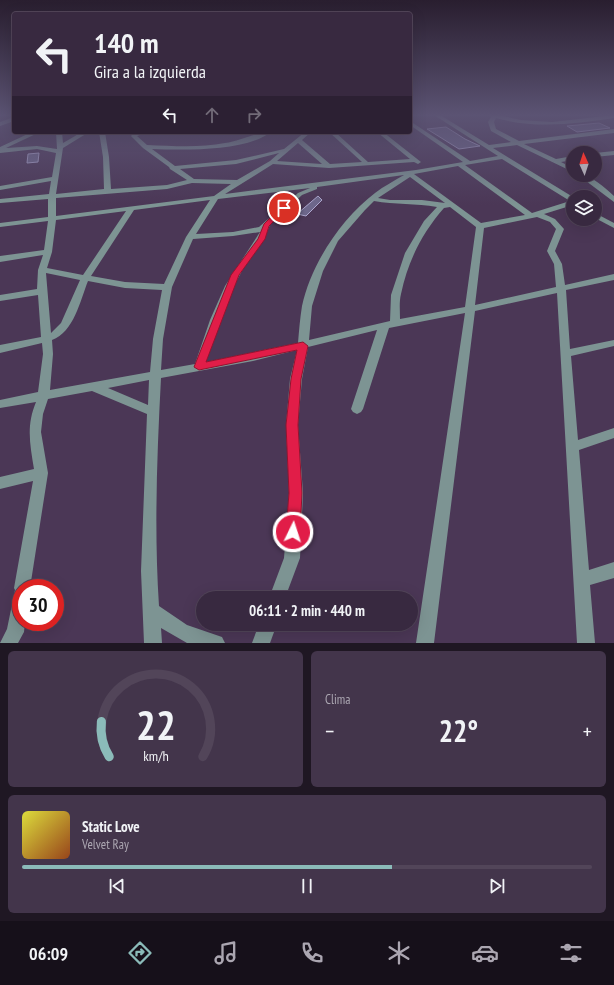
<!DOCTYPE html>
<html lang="es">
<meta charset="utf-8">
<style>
body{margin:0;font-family:"PT Sans Narrow",sans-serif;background:#43354b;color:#f1f3f6;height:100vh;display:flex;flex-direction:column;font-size:15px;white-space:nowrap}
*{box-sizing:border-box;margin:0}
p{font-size:13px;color:#aba6b1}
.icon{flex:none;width:22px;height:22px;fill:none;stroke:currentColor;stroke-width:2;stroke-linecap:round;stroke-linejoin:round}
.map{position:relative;height:643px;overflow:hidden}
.panel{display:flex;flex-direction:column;gap:8px;padding:8px;background:#1f1723;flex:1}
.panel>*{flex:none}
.top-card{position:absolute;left:12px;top:12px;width:400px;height:122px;border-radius:4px;box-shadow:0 4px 16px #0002,0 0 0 1px #524559;background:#382940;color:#f1f3f6;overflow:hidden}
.needle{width:26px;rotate:357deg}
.controls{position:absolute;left:566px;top:146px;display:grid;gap:8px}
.controls a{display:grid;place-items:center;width:36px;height:36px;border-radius:50%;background:#382940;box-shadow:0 4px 16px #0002,0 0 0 1px #524559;font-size:20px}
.speed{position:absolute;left:12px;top:579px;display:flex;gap:8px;font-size:20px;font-weight:700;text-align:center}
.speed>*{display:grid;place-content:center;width:52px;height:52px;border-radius:50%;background:#382940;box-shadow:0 4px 16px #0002,0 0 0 1px #524559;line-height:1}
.speed .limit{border:6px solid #d22;background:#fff;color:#111}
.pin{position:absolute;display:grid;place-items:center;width:34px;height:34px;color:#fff;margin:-17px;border:2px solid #fff;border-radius:50%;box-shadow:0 1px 4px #0007}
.me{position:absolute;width:44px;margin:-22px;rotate:4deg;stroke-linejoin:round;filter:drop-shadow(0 0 3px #0008)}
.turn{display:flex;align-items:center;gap:14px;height:84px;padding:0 16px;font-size:18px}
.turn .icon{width:52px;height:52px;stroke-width:2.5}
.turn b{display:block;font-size:28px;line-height:34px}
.lanes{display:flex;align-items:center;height:38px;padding:0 16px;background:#0003;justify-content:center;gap:20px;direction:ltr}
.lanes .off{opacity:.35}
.big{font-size:30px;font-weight:700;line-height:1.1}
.panel .widget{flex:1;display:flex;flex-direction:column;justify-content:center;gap:6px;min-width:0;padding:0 14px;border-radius:6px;background:#43354b}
.panel .dial{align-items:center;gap:0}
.dial svg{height:104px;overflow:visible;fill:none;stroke:#524559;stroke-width:7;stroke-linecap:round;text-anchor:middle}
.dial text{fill:#f1f3f6;stroke:none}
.song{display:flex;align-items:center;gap:12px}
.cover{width:48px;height:48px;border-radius:6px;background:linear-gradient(135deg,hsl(60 70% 55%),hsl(20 70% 35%))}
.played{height:4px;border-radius:2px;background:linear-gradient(90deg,#8bbbb9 65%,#524559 65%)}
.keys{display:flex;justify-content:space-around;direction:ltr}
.heat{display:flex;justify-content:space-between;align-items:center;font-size:22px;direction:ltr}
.panel .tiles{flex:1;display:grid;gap:8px;grid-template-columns:1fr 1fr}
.widget:last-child{grid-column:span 2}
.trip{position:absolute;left:196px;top:591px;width:222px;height:40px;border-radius:20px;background:#382940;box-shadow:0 4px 16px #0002,0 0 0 1px #524559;font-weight:700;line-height:40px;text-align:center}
.menu{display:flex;height:64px;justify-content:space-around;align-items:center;background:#16101a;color:#aba6b1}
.menu .icon{width:28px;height:28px}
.menu .current{color:#8bbbb9}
.menu b{font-size:18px;color:#f1f3f6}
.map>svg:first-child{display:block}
</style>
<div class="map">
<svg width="614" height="643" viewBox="0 0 614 643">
<rect width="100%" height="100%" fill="#4b3756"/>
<g fill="#6d678b" stroke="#ada7ce">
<polygon points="599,123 610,128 577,132 567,126"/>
<polygon points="446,127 465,139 480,146 459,149 427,129"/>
<polygon points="39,153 38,162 27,163 28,154"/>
<polygon points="318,196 322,200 306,216 297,214"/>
</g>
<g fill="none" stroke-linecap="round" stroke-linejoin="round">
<g fill="#7d9493" fill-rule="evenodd">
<path d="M434 115H440L489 145 511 142 491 131 488 122 491 117 488 115H498L521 120 552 122 614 115V118C575 124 535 129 496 118L494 122 496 129 519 141 614 129V133L524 144 556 159 573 156V160L561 162 573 168V172L517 145 493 148 573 197V205L544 214 555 219 564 229 555 251 562 264 565 285 614 274V280L566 290 570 349 614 340V346L571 356 578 440 614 428V438L579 450 589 570 614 562V578L590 585 595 643H577L557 293 475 311 434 643H416L465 313 389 328 363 409 361 412 357 414 353 412 351 409 377 330 308 347 302 379 298 425 303 493 300 558 285 598H269L284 558 289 493 286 425 290 379 297 350 253 361 161 378C157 454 154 530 159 606L187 625 222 637 225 643H187L161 628 162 643H144L141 571 147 414 92 391 48 399 43 414 41 432 48 473 30 588H21V622H25L24 632 18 643H0L7 629 15 590 14 588 33 481 0 489V477L34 469C30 444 26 426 36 402L0 408V400L38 392 43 354 42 343 0 353V345L41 337 38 295 0 301V295L37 289 38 270 43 255 0 262V256L44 250 48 221 0 227V223L48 217V199L0 203V199L49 194 51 181 0 190V186L52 177 56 153 37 149 0 153V147L32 132H40L6 148 37 146 57 149 56 132H62L63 143 82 132H89L63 148 56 194 104 189 103 157 99 132H105L109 157 111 189 167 185 187 180 170 169 169 167 143 148 131 136 135 132H205L202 134H143L137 136 147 145C173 146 200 148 225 143 240 141 257 132 271 132 245 152 184 150 152 149L175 166 236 160 284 149 305 132H311L302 140 330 164 362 162 329 132H335L368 162 410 159 377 132H383L421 162 418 164 414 162 329 168 273 164 225 194 416 170 463 162 410 125V121L470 161 498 156ZM298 143 322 164 277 161ZM279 153 270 161 237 180 194 179 180 169 236 164ZM502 159 570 201 532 213 465 165ZM458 166 525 215 481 223 414 174ZM404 175C394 181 384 186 375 193 341 219 311 264 302 306 300 318 299 331 298 343L206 362 224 308 234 286 243 269 264 239 270 225 302 195 317 189V187ZM410 177 445 203 422 200H390L378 198ZM192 183 231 184 214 196 56 216V198L167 189ZM310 188 298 193 259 227 233 232 196 234 218 199ZM210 200 186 237 164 284 125 282 91 276 134 210ZM374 201C395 205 416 203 437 207L424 221 405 253 391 295 390 321 309 340 312 306 323 271 338 241 365 210ZM450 207 476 227 465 307 400 319C400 311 399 302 401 294 408 261 422 233 444 208ZM126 211 83 275 47 268 52 252 56 220ZM537 217 550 222 556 229 547 251 554 264 556 287 475 305 484 228ZM260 232 225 286 210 320 195 364 161 370 163 339 172 287 193 239 233 236ZM46 273 80 280 61 323 51 333ZM88 281 125 288 162 290 153 339 150 372 50 390 53 354 52 340C74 332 80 301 88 281ZM149 380 148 405 108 388Z"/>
<polygon points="14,117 14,121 0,126 0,122"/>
<polygon points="614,151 614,155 595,157 595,153"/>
<path d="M578 175C592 175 604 187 614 196V202Z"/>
<polygon points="595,213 614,223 614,228 595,218"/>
<polygon points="259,624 277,624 270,643 252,643"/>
</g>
</g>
<linearGradient id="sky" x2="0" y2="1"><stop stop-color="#291e2f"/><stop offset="0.56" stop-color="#5b5373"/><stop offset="1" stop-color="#5b5373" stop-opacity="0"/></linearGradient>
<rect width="614" height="205" fill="url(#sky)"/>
<polygon fill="#e11d48" stroke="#92132f" points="281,207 287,208 269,226 265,239 239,275 206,362 303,342 308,346 301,379 298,425 302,493 300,532 298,537 293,538 288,537 286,532 289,493 286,425 291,379 297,350 199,370 194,367 231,275 258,239 264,224"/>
</svg>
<div class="controls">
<a><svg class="needle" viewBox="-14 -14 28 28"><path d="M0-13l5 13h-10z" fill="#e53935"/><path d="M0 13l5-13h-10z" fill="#aba6b1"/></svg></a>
<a><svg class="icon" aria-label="layers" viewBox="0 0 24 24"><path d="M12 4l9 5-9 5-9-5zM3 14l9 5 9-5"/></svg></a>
</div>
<div class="speed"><div class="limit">30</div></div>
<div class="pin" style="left:284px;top:208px;background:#d93025"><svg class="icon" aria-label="arrive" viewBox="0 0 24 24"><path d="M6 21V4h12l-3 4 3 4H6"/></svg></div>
<svg class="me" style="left:293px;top:532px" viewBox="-20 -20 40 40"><circle r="17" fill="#e11d48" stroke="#fff" stroke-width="3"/><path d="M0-11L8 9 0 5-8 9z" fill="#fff"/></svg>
<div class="trip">06:11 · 2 min · 440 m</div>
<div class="top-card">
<div class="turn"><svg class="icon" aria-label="left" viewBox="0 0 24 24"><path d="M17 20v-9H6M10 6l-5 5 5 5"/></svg><div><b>140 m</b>Gira a la izquierda</div></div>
<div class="lanes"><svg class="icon" aria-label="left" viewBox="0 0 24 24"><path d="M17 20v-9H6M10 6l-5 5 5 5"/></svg><svg class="icon off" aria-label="ahead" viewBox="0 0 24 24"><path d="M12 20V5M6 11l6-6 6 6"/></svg><svg class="icon off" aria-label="right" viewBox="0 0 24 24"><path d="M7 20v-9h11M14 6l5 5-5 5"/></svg></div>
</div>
</div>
<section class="panel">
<div class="tiles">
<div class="widget dial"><svg viewBox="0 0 100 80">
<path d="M14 69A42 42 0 1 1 86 69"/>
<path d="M14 69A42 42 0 0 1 8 42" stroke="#8bbbb9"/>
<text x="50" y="56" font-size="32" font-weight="700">22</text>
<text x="50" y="72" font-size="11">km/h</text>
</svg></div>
<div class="widget"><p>Clima</p>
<div class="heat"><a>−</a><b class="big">22°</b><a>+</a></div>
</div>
<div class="widget">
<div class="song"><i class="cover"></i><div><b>Static Love</b><p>Velvet Ray</p></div></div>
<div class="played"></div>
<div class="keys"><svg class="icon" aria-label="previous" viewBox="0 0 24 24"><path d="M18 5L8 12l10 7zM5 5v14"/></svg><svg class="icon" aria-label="pause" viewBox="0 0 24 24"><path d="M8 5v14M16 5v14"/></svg><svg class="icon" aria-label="next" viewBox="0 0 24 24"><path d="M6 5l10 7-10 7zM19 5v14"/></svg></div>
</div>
</div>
</section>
<nav class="menu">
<b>06:09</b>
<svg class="icon current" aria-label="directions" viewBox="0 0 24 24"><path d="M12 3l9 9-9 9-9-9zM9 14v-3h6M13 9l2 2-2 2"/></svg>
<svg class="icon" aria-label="music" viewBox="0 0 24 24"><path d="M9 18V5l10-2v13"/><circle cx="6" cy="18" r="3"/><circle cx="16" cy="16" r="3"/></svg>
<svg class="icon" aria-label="phone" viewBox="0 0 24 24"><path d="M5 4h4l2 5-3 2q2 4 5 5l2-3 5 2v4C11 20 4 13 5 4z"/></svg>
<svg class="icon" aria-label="climate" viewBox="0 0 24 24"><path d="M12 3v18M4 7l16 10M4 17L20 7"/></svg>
<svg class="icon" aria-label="car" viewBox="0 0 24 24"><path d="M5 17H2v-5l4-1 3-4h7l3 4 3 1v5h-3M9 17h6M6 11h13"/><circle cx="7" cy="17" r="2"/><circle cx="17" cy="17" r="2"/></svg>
<svg class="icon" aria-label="filters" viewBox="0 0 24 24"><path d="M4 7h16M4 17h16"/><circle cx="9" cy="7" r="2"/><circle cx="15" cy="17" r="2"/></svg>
</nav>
